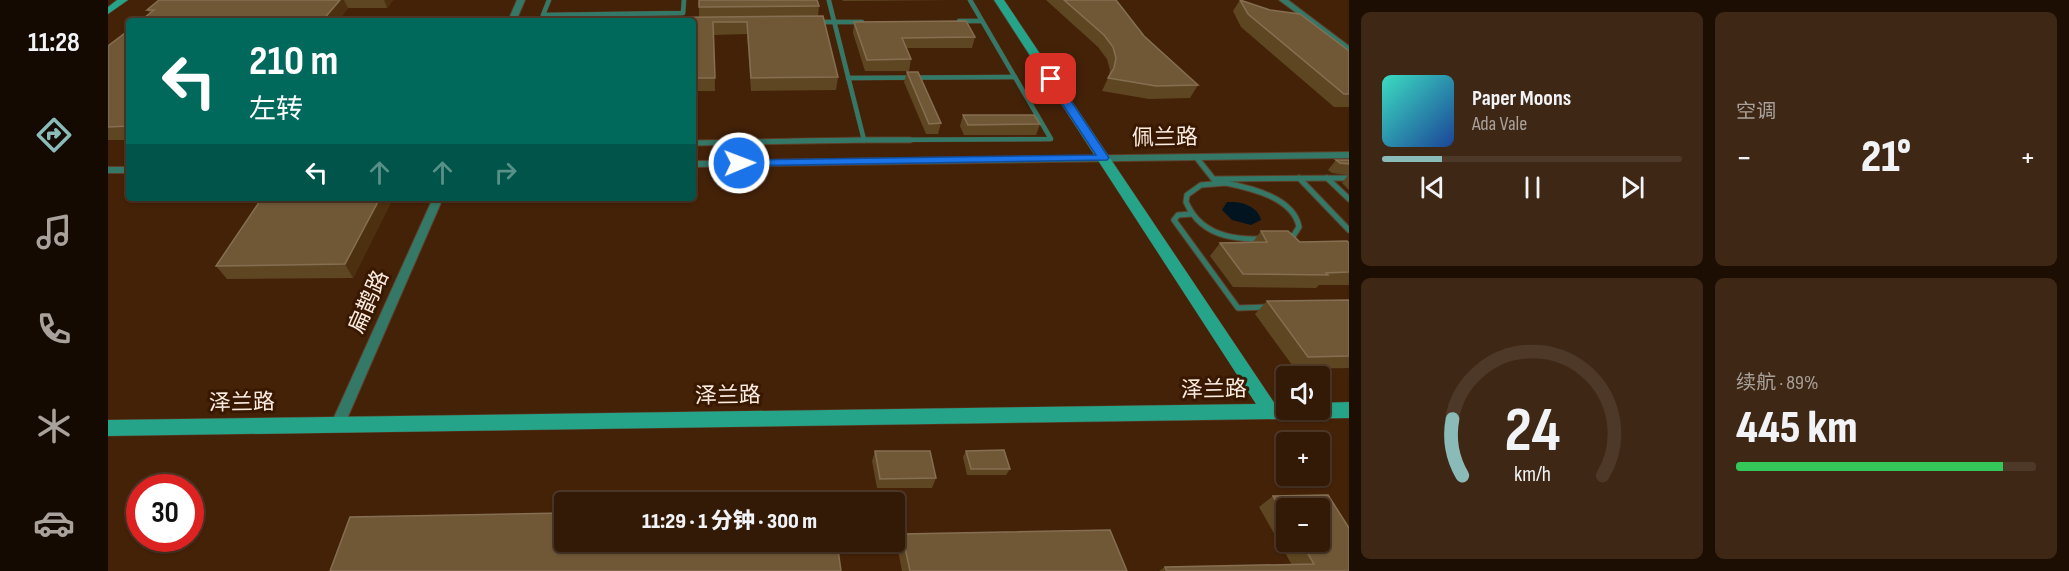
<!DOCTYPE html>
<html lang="zh">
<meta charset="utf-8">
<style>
body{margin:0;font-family:"Sofia Sans Condensed","Noto Sans SC",sans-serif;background:#3e2714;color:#f1f3f6;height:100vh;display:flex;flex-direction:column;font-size:22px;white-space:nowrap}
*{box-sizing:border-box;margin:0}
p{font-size:20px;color:#a9a19b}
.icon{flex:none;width:33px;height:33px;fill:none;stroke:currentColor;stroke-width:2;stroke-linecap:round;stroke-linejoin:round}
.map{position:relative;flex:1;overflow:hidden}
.details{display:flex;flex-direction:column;gap:12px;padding:12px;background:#1c0e03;width:720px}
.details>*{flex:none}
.banner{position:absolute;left:18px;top:18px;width:570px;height:183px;border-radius:6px;box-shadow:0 2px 4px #0004,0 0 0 2px #4e3828;background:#00695c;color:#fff;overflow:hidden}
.fabs{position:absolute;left:1168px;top:366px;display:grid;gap:12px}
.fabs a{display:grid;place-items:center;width:54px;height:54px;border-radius:6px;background:#331a06;box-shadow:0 2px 4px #0004,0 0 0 2px #4e3828;font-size:30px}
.speed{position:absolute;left:18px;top:474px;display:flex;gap:12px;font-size:30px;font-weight:700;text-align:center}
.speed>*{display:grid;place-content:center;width:78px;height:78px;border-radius:50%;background:#331a06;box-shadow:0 2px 4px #0004,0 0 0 2px #4e3828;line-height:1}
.speed .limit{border:9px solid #d22;background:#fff;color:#111}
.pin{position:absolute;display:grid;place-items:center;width:51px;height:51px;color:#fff;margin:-26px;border-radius:12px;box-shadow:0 3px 9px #0006}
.me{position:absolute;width:66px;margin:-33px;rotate:89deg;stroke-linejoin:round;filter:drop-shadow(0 0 4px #0008)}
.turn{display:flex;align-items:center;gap:21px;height:126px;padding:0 24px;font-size:27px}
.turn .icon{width:78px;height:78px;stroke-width:2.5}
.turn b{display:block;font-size:42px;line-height:51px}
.lanes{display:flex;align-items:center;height:57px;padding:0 24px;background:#0003;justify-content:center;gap:30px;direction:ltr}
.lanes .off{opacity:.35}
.big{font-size:45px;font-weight:800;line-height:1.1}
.details .card{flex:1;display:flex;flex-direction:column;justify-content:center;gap:9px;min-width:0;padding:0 21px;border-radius:9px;background:#3e2714}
.details .dial{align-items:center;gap:0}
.dial svg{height:156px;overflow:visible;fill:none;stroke:#4e3828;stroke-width:7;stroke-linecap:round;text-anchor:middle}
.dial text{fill:#f1f3f6;stroke:none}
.song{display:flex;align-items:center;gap:18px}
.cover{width:72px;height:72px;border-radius:9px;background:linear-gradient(135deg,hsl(170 70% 55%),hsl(220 70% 35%))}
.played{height:6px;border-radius:3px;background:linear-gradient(90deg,#8bbbb9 20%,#4e3828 20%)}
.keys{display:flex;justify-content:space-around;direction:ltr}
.heat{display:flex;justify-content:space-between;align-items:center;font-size:33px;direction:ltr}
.charge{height:9px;border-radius:4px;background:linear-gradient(90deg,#34c759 89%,#4e3828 0)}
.details .tiles{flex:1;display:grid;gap:12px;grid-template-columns:repeat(2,1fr)}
.trip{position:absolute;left:446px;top:492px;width:351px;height:60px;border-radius:6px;background:#331a06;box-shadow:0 2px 4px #0004,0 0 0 2px #4e3828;font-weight:800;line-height:60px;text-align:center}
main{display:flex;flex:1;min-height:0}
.menu{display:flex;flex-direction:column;width:108px;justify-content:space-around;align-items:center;background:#140a02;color:#a9a19b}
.menu .icon{width:42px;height:42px}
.menu .current{color:#8bbbb9}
.menu b{font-size:27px;color:#f1f3f6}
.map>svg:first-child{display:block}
</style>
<main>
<nav class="menu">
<b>11:28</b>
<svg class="icon current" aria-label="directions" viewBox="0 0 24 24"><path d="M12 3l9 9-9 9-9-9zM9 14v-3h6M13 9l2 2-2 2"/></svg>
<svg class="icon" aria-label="music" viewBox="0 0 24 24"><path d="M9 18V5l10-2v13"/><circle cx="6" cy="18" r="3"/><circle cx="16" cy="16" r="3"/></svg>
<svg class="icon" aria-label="phone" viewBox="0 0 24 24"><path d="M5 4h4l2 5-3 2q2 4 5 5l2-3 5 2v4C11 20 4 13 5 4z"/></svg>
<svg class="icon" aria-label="climate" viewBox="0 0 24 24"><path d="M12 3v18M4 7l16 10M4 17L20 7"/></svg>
<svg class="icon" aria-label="car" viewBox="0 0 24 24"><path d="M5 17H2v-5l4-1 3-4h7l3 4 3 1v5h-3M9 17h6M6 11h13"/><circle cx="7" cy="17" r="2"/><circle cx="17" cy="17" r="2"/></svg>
</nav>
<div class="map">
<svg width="1241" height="571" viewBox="0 0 1241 571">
<rect width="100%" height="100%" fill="#442208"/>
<path fill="#02141f" d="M1119 202C1133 201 1150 206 1153 220L1143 225 1124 220 1114 210Z"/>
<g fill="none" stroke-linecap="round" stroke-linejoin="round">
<g stroke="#5e3e27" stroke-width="5">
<g id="lane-far1">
<polyline points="441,0 435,15 575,13 576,0"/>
<polyline points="721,1 756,140 943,139 862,0"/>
<polyline points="851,21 874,21"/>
<polyline points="710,22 754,22"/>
<polyline points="740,78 907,77"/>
<polyline points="684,141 756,140"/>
</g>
</g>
<g stroke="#5e3e27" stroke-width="7">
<g id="lane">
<polyline points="756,140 802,140"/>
<polyline points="585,143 756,140"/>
<polyline points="1088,157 1107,181"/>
<polyline points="1191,178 1241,230"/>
<polyline points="1219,178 1241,199"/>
<polyline points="1106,179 1241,178"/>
<path d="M1118 183C1143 188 1186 198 1191 227L1184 238C1145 239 1097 246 1078 202L1079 195 1093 185Z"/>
<polyline points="1084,214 1070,215 1066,220 1130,308 1159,307"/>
</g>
</g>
<g stroke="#5e3e27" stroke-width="2">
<g id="street">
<polygon points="409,0 417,0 408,21 400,21"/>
<polygon points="1171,0 1180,0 1241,46 1241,52"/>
<polygon points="1241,152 1241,158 585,167 585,161"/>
<rect x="0" y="167" width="21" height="6"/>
<polygon points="325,198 335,198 235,428 230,430 225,428 223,424"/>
</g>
</g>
<g stroke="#5e3e27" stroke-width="1">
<g id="secondary">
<polygon points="9,0 20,0 0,14 0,7"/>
<polygon points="886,0 896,0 1167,404 1179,403 1179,410 1212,410 1212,403 1241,402 1241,418 0,436 0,420 1148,404"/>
</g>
</g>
<use href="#lane-far1" stroke="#347968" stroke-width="4.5"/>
<use href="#lane" stroke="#347968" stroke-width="5"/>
<use href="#street" fill="#347968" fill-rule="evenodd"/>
<use href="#secondary" fill="#25a48a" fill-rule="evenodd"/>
</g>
<g fill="#5f4622" fill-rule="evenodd">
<polygon points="51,0 285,0 279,8 240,8 230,21 32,21 42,13 39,10"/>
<polygon points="591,0 711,6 710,16 730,77 728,90 643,91 639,34 606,35 607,91 585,91 585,21 591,17"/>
<polygon points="734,0 846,0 735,1"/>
<polygon points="938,0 1008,0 1036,36 1090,85 1082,98 1041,99 994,91 1001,76 1002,70 999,59 990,47"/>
<polygon points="1132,0 1134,0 1241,51 1241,107 1226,107 1133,27 1125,11"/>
<polygon points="746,22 867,37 864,48 799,48 803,59 801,71 757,71 745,33"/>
<polygon points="21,30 21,140 0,140 0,46"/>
<polygon points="799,72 833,123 830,134 818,134 796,82"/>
<polygon points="855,115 932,124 928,135 856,135 852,126"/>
<polygon points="1228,160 1241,160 1241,190 1234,183 1240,175 1224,173 1220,170"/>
<polygon points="285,198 245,278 119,279 108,266"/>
<polygon points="1153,231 1192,242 1241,243 1241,285 1211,285 1208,288 1125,287 1102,256 1112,243 1144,243"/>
<polygon points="1241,300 1241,368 1187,369 1147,314 1159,301"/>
<polygon points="767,451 828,478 824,488 769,488 764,461"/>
<polygon points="858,451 902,469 898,475 859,475 855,457"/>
<path d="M1220 495 1241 528V571H1051L1057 567 1184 565 1151 507 1165 496ZM1179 508H1212V542H1179Z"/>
<polygon points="794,534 1019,571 794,571 789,545"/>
</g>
<g fill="#4d300f">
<polygon points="232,0 236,0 240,8 230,21 214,21"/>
<polygon points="276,0 285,0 279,8"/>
<polygon points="272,198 285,198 245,278 237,264"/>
</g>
<g fill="#705837" stroke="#856f52" stroke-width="1.5">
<polygon points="51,0 232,0 214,21 32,21 46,10 39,10"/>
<polygon points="591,0 709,0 711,6 591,7"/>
<polygon points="956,0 1008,0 1036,36 1090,85 1048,86 1000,78 1006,68 1008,58 1005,47 996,35"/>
<polygon points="1132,0 1162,10 1192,14 1241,51 1241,94 1236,94 1140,14"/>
<polygon points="715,16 730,77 643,78 639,22 605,22 607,78 585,78 585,21 512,21 513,18"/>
<polygon points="435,18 488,18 487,21 434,21"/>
<polygon points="858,21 867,37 794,38 803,59 759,60 746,22"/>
<polygon points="21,30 21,126 0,127 0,46"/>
<polygon points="799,72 810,72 833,123 821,124"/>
<polygon points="855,115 926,115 932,124 860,125"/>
<polygon points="1228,160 1241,160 1241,164 1232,163"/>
<polygon points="154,198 272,198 237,264 108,266"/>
<polygon points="1153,231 1180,231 1192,242 1239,241 1241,243 1241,272 1218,273 1220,275 1135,274 1112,243 1159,242"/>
<polygon points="1241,300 1241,356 1200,357 1159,301"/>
<polygon points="896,450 902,469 863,469 858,451"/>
<polygon points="767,451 822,451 828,478 772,479"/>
<polygon points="1220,495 1241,528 1241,571 1059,571 1057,567 1206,564 1193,542 1212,542 1212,508 1179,508 1179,519 1165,496"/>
<polygon points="456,513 456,542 729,542 733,571 222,571 242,517"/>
<polygon points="1002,530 1019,571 802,571 794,534"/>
</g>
<polygon fill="#1a73e8" stroke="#114b97" stroke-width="1.5" points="940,77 947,77 1001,158 999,160 631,166 625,163 631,160 988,155 938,79"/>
<g text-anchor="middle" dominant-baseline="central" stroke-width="6" stroke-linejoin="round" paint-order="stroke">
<g font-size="22" fill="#fbece2" stroke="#391800">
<text transform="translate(1057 138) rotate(-1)">佩兰路</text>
<text transform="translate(261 302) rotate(-66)">扁鹊路</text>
<text transform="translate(1106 390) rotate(-1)">泽兰路</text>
<text transform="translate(620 396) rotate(-1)">泽兰路</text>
<text transform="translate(134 403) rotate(-1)">泽兰路</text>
</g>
</g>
</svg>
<div class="fabs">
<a><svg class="icon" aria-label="sound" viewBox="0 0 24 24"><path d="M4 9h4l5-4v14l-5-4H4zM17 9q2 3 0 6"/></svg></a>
<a>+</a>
<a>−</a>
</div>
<div class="speed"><div class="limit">30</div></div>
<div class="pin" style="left:943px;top:79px;background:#d93025"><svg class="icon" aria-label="arrive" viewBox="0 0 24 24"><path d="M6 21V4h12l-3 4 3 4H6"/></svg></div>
<svg class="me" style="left:631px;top:163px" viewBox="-20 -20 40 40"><circle r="17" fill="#1a73e8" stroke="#fff" stroke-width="3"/><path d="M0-11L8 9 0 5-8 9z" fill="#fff"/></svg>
<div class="trip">11:29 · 1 分钟 · 300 m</div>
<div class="banner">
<div class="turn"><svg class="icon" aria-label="left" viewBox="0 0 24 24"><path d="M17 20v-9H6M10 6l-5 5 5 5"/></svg><div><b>210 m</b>左转</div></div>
<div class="lanes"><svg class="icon" aria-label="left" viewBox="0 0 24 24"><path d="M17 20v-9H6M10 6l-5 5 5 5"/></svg><svg class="icon off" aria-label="ahead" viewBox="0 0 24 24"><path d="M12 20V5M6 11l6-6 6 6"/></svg><svg class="icon off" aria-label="ahead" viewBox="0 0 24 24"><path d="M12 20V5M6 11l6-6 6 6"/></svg><svg class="icon off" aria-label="right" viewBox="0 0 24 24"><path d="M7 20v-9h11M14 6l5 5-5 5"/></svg></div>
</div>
</div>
<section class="details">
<div class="tiles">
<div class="card">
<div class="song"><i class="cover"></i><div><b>Paper Moons</b><p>Ada Vale</p></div></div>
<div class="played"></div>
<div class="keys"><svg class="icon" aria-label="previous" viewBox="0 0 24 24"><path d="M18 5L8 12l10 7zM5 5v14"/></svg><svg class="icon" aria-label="pause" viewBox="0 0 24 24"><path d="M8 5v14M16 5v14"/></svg><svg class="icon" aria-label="next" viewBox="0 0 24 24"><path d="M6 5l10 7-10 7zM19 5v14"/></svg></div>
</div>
<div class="card"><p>空调</p>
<div class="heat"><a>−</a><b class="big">21°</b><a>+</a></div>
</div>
<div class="card dial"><svg viewBox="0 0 100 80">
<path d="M14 69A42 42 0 1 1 86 69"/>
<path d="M14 69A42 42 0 0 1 9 40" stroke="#8bbbb9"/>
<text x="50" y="56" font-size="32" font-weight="700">24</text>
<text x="50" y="72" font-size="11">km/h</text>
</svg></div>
<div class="card"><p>续航 · 89%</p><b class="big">445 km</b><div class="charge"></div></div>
</div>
</section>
</main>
